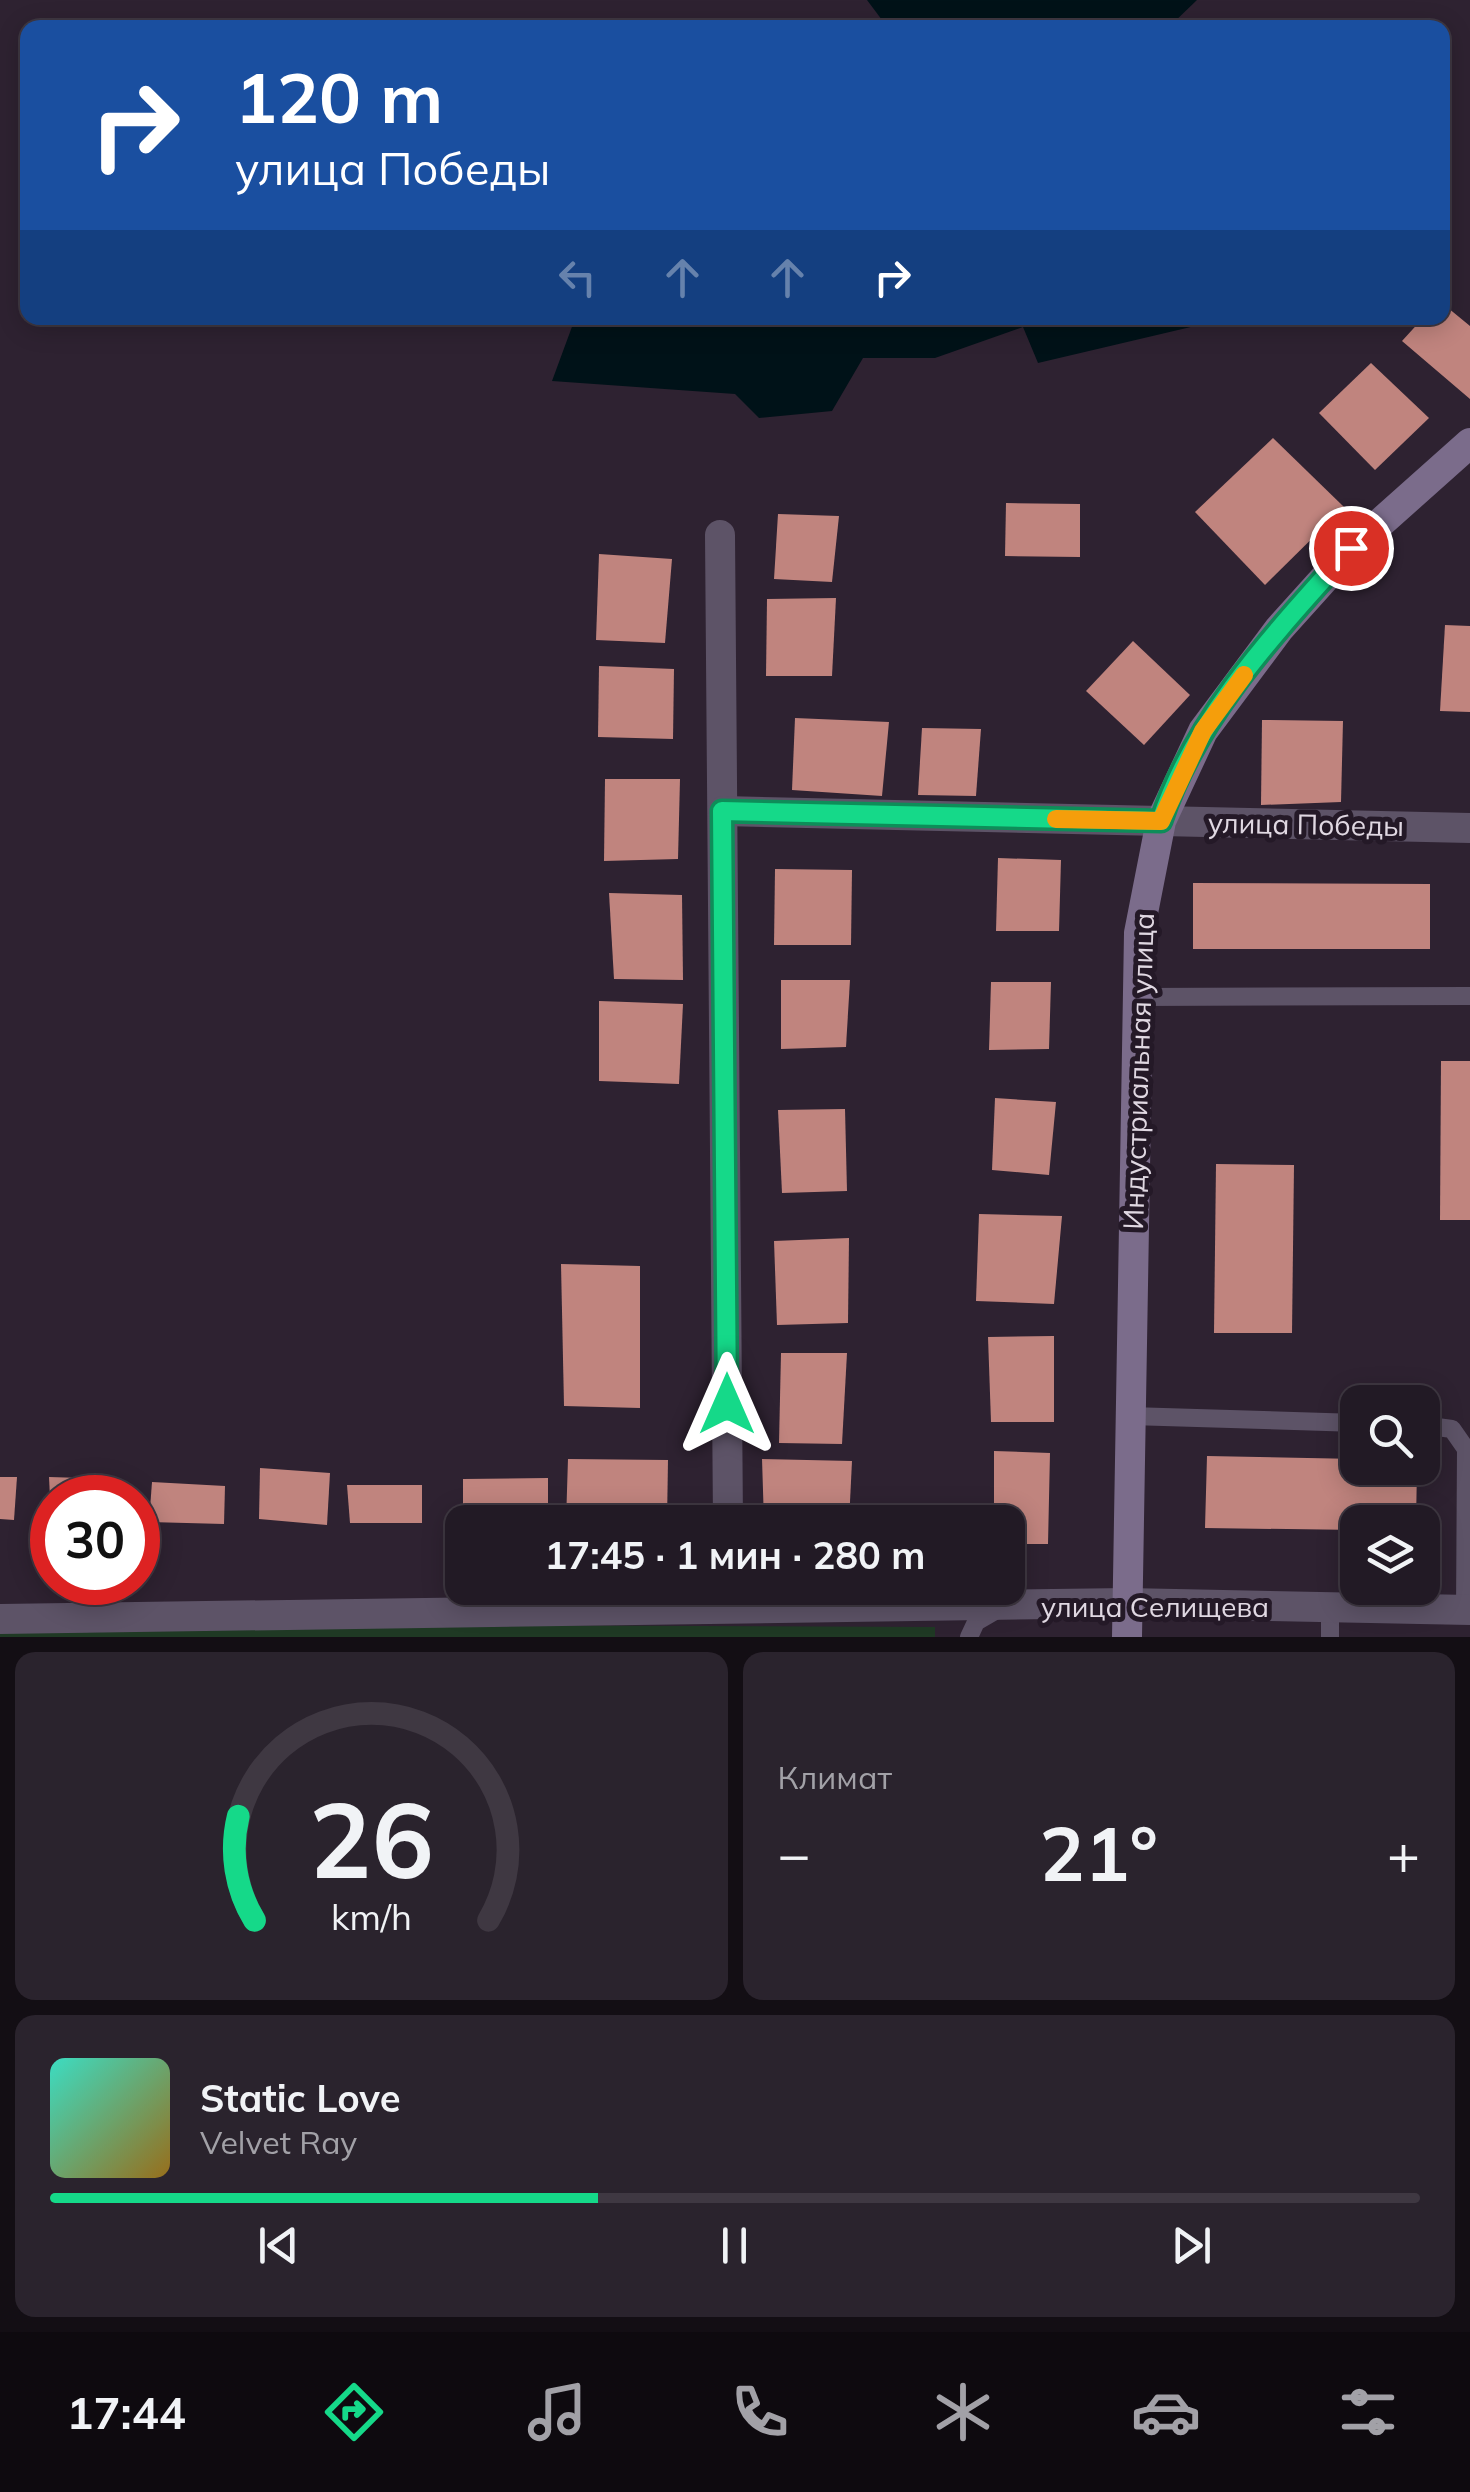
<!DOCTYPE html>
<html lang="ru">
<meta charset="utf-8">
<style>
body{margin:0;font-family:Mulish,sans-serif;background:#2a232d;color:#f1f3f6;height:100vh;display:flex;flex-direction:column;font-size:38px;white-space:nowrap}
*{box-sizing:border-box;margin:0}
p{font-size:32px;color:#a2a1a7}
.icon{flex:none;width:55px;height:55px;fill:none;stroke:currentColor;stroke-width:2;stroke-linecap:round;stroke-linejoin:round}
.map{position:relative;height:1637px;overflow:hidden}
.details{display:flex;flex-direction:column;gap:15px;padding:15px;background:#130e14;flex:1}
.details>*{flex:none}
.top-card{position:absolute;left:20px;top:20px;width:1430px;height:305px;border-radius:20px;box-shadow:0 5px 25px #0003,0 0 0 2px #3f3842;background:#1a4fa0;color:#fff;overflow:hidden}
.fabs{position:absolute;left:1340px;top:1385px;display:grid;gap:20px}
.fabs a{display:grid;place-items:center;width:100px;height:100px;border-radius:20px;background:#221a25;box-shadow:0 5px 25px #0003,0 0 0 2px #3f3842;font-size:50px}
.speed{position:absolute;left:30px;top:1475px;display:flex;gap:20px;font-size:50px;font-weight:700;text-align:center}
.speed>*{display:grid;place-content:center;width:130px;height:130px;border-radius:50%;background:#221a25;box-shadow:0 5px 25px #0003,0 0 0 2px #3f3842;line-height:1}
.speed .limit{border:15px solid #d22;background:#fff;color:#111}
.pin{position:absolute;display:grid;place-items:center;width:85px;height:85px;color:#fff;margin:-42px;border:5px solid #fff;border-radius:50%;box-shadow:0 2px 10px #0007}
.me{position:absolute;width:110px;margin:-55px;rotate:0deg;stroke-linejoin:round;filter:drop-shadow(0 0 8px #0008)}
.turn{display:flex;align-items:center;gap:35px;height:210px;padding:0 50px;font-size:45px}
.turn .icon{width:130px;height:130px;stroke-width:2.5}
.turn b{display:block;font-size:70px;line-height:85px}
.lanes{display:flex;align-items:center;height:95px;padding:0 50px;background:#0003;justify-content:center;gap:50px;direction:ltr}
.lanes .off{opacity:.35}
.big{font-size:75px;font-weight:700;line-height:1.1}
.details .tile{flex:1;display:flex;flex-direction:column;justify-content:center;gap:15px;min-width:0;padding:0 35px;border-radius:20px;background:#2a232d}
.details .dial{align-items:center;gap:0}
.dial svg{height:260px;overflow:visible;fill:none;stroke:#3f3842;stroke-width:7;stroke-linecap:round;text-anchor:middle}
.dial text{fill:#f1f3f6;stroke:none}
.song{display:flex;align-items:center;gap:30px}
.cover{width:120px;height:120px;border-radius:15px;background:linear-gradient(135deg,hsl(170 70% 55%),hsl(40 70% 35%))}
.played{height:10px;border-radius:5px;background:linear-gradient(90deg,#15d989 40%,#3f3842 40%)}
.keys{display:flex;justify-content:space-around;direction:ltr}
.heat{display:flex;justify-content:space-between;align-items:center;font-size:55px;direction:ltr}
.details .tiles{flex:1;display:grid;gap:15px;grid-template-columns:1fr 1fr}
.tile:last-child{grid-column:span 2}
.trip{position:absolute;left:445px;top:1505px;width:580px;height:100px;border-radius:20px;background:#221a25;box-shadow:0 5px 25px #0003,0 0 0 2px #3f3842;font-weight:700;line-height:100px;text-align:center}
.dock{display:flex;height:160px;justify-content:space-around;align-items:center;background:#0e0a0f;color:#a2a1a7}
.dock .icon{width:70px;height:70px}
.dock .active{color:#15d989}
.dock b{font-size:45px;color:#f1f3f6}
.map>svg:first-child{display:block}
</style>
<div class="map">
<svg width="1470" height="1637" viewBox="0 0 1470 1637">
<rect width="100%" height="100%" fill="#2e2231"/>
<polygon fill="#1f3924" points="0,1623 935,1627 935,1637 0,1637"/>
<g fill="#001218">
<polygon points="867,0 1197,0 1169,27 888,28"/>
<polygon points="567,318 1214,318 1212,322 1038,363 1023,327 935,358 863,358 832,411 759,418 735,394 552,381 573,324"/>
</g>
<g fill="#c0847e">
<polygon points="1442,303 1470,326 1470,399 1402,341 1423,318 1442,318"/>
<polygon points="1371,363 1429,418 1375,470 1319,413"/>
<polygon points="1273,438 1344,507 1265,585 1195,512"/>
<polygon points="1006,503 1080,504 1080,557 1005,556"/>
<polygon points="778,514 839,516 832,582 774,579"/>
<polygon points="599,554 672,559 665,643 596,640"/>
<polygon points="836,598 832,676 766,676 767,599"/>
<polygon points="1445,625 1470,626 1470,712 1440,711"/>
<polygon points="1133,641 1190,695 1144,745 1086,691"/>
<polygon points="599,666 674,669 673,739 598,737"/>
<polygon points="795,718 889,722 882,796 792,790"/>
<polygon points="1262,720 1343,721 1341,802 1261,805"/>
<polygon points="922,728 981,729 976,796 918,795"/>
<polygon points="605,779 680,779 678,859 604,861"/>
<polygon points="998,858 1061,860 1059,931 996,931"/>
<polygon points="775,869 852,870 851,945 774,945"/>
<polygon points="1193,883 1430,884 1430,949 1193,949"/>
<polygon points="609,893 682,895 683,980 614,979"/>
<polygon points="781,980 850,980 846,1047 781,1049"/>
<polygon points="991,982 1051,982 1049,1049 989,1050"/>
<polygon points="599,1001 683,1004 679,1084 599,1081"/>
<polygon points="1441,1061 1470,1061 1470,1220 1440,1220"/>
<polygon points="995,1098 1056,1102 1049,1175 992,1170"/>
<polygon points="845,1109 847,1191 782,1193 778,1110"/>
<polygon points="1216,1164 1294,1165 1292,1333 1214,1333"/>
<polygon points="979,1214 1062,1216 1054,1304 976,1301"/>
<polygon points="849,1238 848,1323 777,1325 774,1241"/>
<polygon points="561,1264 640,1266 640,1408 564,1406"/>
<polygon points="1054,1336 1054,1422 991,1422 988,1337"/>
<polygon points="781,1353 847,1353 842,1444 779,1443"/>
<polygon points="994,1451 1050,1453 1048,1544 1008,1544 1008,1522 994,1522"/>
<polygon points="1207,1456 1358,1459 1358,1468 1417,1468 1416,1522 1358,1522 1358,1530 1205,1528"/>
<polygon points="568,1459 668,1460 667,1522 566,1522"/>
<polygon points="762,1459 852,1461 849,1522 764,1522"/>
<polygon points="260,1468 330,1473 327,1525 259,1519"/>
<polygon points="0,1477 17,1477 14,1520 0,1519"/>
<polygon points="49,1477 116,1479 116,1498 50,1498"/>
<polygon points="548,1478 548,1522 463,1522 463,1479"/>
<polygon points="152,1482 225,1486 224,1524 149,1522"/>
<polygon points="347,1485 422,1485 422,1523 350,1523"/>
</g>
<g fill="none" stroke-linecap="round" stroke-linejoin="round">
<g stroke="#5d5367" stroke-width="18">
<polyline points="1138,997 1470,996"/>
<polyline points="1130,1416 1358,1423"/>
<polyline points="1422,1425 1452,1429 1466,1449 1465,1610"/>
<polyline points="969,1637 976,1622 995,1611"/>
<polyline points="1330,1637 1330,1607"/>
</g>
<g stroke="#5d5367" stroke-width="30">
<polyline points="720,535 728,1522"/>
<polyline points="723,811 1470,828"/>
<polyline points="0,1619 1127,1603 1470,1610"/>
</g>
<polyline stroke="#7b6c8b" stroke-width="30" points="1127,1637 1139,933 1161,821 1203,731 1279,629 1351,549 1470,443"/>
</g>
<g fill="none" stroke-linecap="round" stroke-linejoin="round">
<g stroke="#0e8d59" stroke-width="25">
<path id="route" d="M727 1404 722 811 1161 821C1196 715 1278 630 1351 548"/>
</g>
<use href="#route" stroke="#15d989" stroke-width="18"/>
<polyline stroke="#f59e0b" stroke-width="18" points="1056,819 1161,821 1203,731 1244,675"/>
</g>
<g text-anchor="middle" dominant-baseline="central" stroke-width="10" stroke-linejoin="round" paint-order="stroke">
<g font-size="28" fill="#e0d8e2" stroke="#241927">
<text transform="translate(1306 824) rotate(1)">улица Победы</text>
<text transform="translate(1138 1071) rotate(-88)">Индустриальная улица</text>
<text x="1155" y="1606">улица Селищева</text>
</g>
</g>
</svg>
<div class="fabs">
<a><svg class="icon" aria-label="search" viewBox="0 0 24 24"><circle cx="10" cy="10" r="6"/><path d="M15 15l6 6"/></svg></a>
<a><svg class="icon" aria-label="layers" viewBox="0 0 24 24"><path d="M12 4l9 5-9 5-9-5zM3 14l9 5 9-5"/></svg></a>
</div>
<div class="speed"><div class="limit">30</div></div>
<div class="pin" style="left:1351px;top:548px;background:#d93025"><svg class="icon" aria-label="arrive" viewBox="0 0 24 24"><path d="M6 21V4h12l-3 4 3 4H6"/></svg></div>
<svg class="me" style="left:727px;top:1404px" viewBox="-20 -20 40 40"><path d="M0-17L14 15 0 8-14 15z" fill="#15d989" stroke="#fff" stroke-width="4"/></svg>
<div class="trip">17:45 · 1 мин · 280 m</div>
<div class="top-card">
<div class="turn"><svg class="icon" aria-label="right" viewBox="0 0 24 24"><path d="M7 20v-9h11M14 6l5 5-5 5"/></svg><div><b>120 m</b>улица Победы</div></div>
<div class="lanes"><svg class="icon off" aria-label="left" viewBox="0 0 24 24"><path d="M17 20v-9H6M10 6l-5 5 5 5"/></svg><svg class="icon off" aria-label="ahead" viewBox="0 0 24 24"><path d="M12 20V5M6 11l6-6 6 6"/></svg><svg class="icon off" aria-label="ahead" viewBox="0 0 24 24"><path d="M12 20V5M6 11l6-6 6 6"/></svg><svg class="icon" aria-label="right" viewBox="0 0 24 24"><path d="M7 20v-9h11M14 6l5 5-5 5"/></svg></div>
</div>
</div>
<section class="details">
<div class="tiles">
<div class="tile dial"><svg viewBox="0 0 100 80">
<path d="M14 69A42 42 0 1 1 86 69"/>
<path d="M14 69A42 42 0 0 1 9 37" stroke="#15d989"/>
<text x="50" y="56" font-size="32" font-weight="700">26</text>
<text x="50" y="72" font-size="11">km/h</text>
</svg></div>
<div class="tile"><p>Климат</p>
<div class="heat"><a>−</a><b class="big">21°</b><a>+</a></div>
</div>
<div class="tile">
<div class="song"><i class="cover"></i><div><b>Static Love</b><p>Velvet Ray</p></div></div>
<div class="played"></div>
<div class="keys"><svg class="icon" aria-label="previous" viewBox="0 0 24 24"><path d="M18 5L8 12l10 7zM5 5v14"/></svg><svg class="icon" aria-label="pause" viewBox="0 0 24 24"><path d="M8 5v14M16 5v14"/></svg><svg class="icon" aria-label="next" viewBox="0 0 24 24"><path d="M6 5l10 7-10 7zM19 5v14"/></svg></div>
</div>
</div>
</section>
<nav class="dock">
<b>17:44</b>
<svg class="icon active" aria-label="directions" viewBox="0 0 24 24"><path d="M12 3l9 9-9 9-9-9zM9 14v-3h6M13 9l2 2-2 2"/></svg>
<svg class="icon" aria-label="music" viewBox="0 0 24 24"><path d="M9 18V5l10-2v13"/><circle cx="6" cy="18" r="3"/><circle cx="16" cy="16" r="3"/></svg>
<svg class="icon" aria-label="phone" viewBox="0 0 24 24"><path d="M5 4h4l2 5-3 2q2 4 5 5l2-3 5 2v4C11 20 4 13 5 4z"/></svg>
<svg class="icon" aria-label="climate" viewBox="0 0 24 24"><path d="M12 3v18M4 7l16 10M4 17L20 7"/></svg>
<svg class="icon" aria-label="car" viewBox="0 0 24 24"><path d="M5 17H2v-5l4-1 3-4h7l3 4 3 1v5h-3M9 17h6M6 11h13"/><circle cx="7" cy="17" r="2"/><circle cx="17" cy="17" r="2"/></svg>
<svg class="icon" aria-label="filters" viewBox="0 0 24 24"><path d="M4 7h16M4 17h16"/><circle cx="9" cy="7" r="2"/><circle cx="15" cy="17" r="2"/></svg>
</nav>
